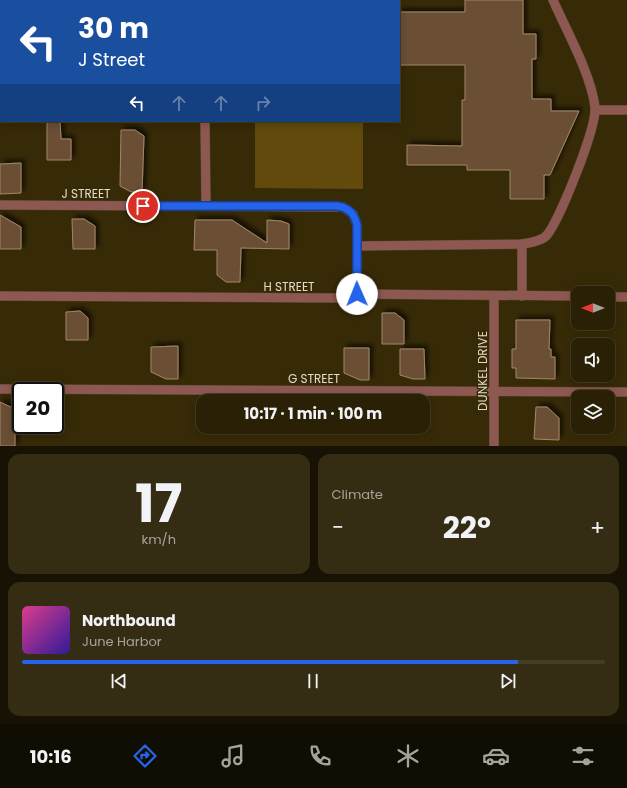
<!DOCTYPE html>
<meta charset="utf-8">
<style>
body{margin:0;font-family:Poppins,sans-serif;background:#352d13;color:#f1f3f6;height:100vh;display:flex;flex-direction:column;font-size:15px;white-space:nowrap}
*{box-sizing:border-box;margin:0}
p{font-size:13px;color:#a5a39a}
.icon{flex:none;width:22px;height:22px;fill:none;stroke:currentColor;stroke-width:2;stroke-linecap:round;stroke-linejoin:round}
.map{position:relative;height:446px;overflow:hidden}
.details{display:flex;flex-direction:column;gap:8px;padding:8px;background:#171203;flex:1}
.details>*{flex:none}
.guide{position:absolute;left:0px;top:0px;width:400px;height:122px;box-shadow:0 2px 10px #0003,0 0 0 1px #453e27;background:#1a4fa0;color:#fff;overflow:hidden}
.needle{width:26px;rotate:270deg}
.controls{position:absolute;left:571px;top:286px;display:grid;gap:8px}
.controls a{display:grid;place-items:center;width:44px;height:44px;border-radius:8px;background:#292005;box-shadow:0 2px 10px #0003,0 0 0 1px #453e27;font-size:20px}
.speed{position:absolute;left:12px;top:382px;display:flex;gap:8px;font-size:20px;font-weight:700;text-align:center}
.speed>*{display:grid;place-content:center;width:52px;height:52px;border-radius:50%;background:#292005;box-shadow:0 2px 10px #0003,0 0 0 1px #453e27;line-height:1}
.speed .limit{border:2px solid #111;border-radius:6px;background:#fff;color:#111}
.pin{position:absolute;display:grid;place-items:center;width:34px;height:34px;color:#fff;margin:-17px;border:2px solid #fff;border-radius:50%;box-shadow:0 1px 4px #0007}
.me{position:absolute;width:44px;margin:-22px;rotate:359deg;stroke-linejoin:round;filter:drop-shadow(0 0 3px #0008)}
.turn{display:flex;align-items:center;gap:14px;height:84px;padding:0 12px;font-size:18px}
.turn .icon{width:52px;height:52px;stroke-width:2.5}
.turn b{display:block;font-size:28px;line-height:34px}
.lanes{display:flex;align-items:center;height:38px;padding:0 12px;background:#0003;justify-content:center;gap:20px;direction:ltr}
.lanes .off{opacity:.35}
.big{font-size:30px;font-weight:700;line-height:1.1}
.details .tile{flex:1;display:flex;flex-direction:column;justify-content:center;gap:6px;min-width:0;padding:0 14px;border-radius:12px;background:#352d13}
.details .dial{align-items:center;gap:0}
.dial b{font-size:52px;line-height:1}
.song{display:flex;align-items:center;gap:12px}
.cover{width:48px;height:48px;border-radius:6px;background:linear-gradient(135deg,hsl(330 70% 55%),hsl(250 70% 35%))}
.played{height:4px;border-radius:2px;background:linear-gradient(90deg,#2563eb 85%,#453e27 85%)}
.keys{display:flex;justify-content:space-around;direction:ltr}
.heat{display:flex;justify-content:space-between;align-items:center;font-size:22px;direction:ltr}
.details .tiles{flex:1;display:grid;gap:8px;grid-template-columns:1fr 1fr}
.tile:last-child{grid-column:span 2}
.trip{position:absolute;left:196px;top:394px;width:234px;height:40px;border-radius:12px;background:#292005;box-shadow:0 2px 10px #0003,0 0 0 1px #453e27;font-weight:700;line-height:40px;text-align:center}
.tabs{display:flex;height:64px;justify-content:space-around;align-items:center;background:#100d02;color:#a5a39a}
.tabs .icon{width:28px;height:28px}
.tabs .active{color:#2563eb}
.tabs b{font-size:18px;color:#f1f3f6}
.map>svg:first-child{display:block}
</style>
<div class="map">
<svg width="627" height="446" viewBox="0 0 627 446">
<defs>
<filter id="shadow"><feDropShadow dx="3.5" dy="-3.5" stdDeviation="2" flood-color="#0009"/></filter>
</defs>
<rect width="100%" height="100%" fill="#372a07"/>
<polygon fill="#614a0b" points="255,122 363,123 363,189 255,188"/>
<g fill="#6a5035" stroke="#a28669" filter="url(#shadow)">
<polygon points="465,0 523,0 523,34 536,34 536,59 532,59 532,99 551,99 551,111 579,111 550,175 544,175 544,199 510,199 510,170 467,170 467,165 407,165 407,145 462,146 462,100 465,100 465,65 399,65 399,12 465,12"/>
<polygon points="47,121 60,121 61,139 71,139 71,160 47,160"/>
<polygon points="121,130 135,130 144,136 142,192 131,192 120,186"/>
<polygon points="21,163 21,193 0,194 0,164"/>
<polygon points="0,215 21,227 21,249 0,249"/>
<polygon points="72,219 84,219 95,226 95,249 73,249"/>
<polygon points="195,220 232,220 267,243 267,220 281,221 289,224 289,249 241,248 240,282 226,282 217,275 217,250 194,250"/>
<polygon points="80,311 88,318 88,340 66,340 66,312"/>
<polygon points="382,313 395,313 404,320 404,344 382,344"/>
<polygon points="516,320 550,320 549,349 551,349 551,357 555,357 555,379 516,378 516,368 512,368 512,349 516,349"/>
<polygon points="178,346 178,379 166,379 151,372 151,347"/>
<polygon points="344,348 369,348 369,380 360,380 344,373"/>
<polygon points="400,349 424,349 425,379 413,379 400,375"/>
<polygon points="0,402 15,409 15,446 0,446"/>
<polygon points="536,407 547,407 559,418 559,440 534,439"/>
</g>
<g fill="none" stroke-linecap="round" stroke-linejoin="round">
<g stroke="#534626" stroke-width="10">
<g id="lane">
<polyline points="350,1 350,0"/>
<polyline points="0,8 1,8"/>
<polyline points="0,106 1,106"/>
<polyline points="595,110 627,110"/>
<polyline points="205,121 206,206"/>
<polyline points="0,205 343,207 353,214 357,225 357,294"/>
<polyline points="522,244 522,296"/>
<path d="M357 246 522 244C530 243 542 241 547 235 560 219 597 127 595 107 591 74 567 32 553 0"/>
<polyline points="0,296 336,298 357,294 578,296"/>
<polyline points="494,296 494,446"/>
<polyline points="608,297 627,297"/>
<polyline points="0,389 627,392"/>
</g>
</g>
<use href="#lane" stroke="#8e5852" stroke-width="9"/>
</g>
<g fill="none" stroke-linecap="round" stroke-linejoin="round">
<g stroke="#184099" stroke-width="10">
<path id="route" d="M143 206H337C349 208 354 213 357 225V294"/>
</g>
<use href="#route" stroke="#2563eb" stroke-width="7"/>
</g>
<g text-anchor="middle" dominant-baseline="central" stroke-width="3" stroke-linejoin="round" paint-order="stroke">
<g font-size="12" fill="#e3dac8" stroke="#372a07">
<text x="86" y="193">J STREET</text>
<text x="289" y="286">H STREET</text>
<text transform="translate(482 371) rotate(-90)">DUNKEL DRIVE</text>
<text x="314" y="378">G STREET</text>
</g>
</g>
</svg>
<div class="controls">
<a><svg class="needle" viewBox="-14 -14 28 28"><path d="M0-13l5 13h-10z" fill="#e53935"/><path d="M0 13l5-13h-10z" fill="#a5a39a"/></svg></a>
<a><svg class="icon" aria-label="sound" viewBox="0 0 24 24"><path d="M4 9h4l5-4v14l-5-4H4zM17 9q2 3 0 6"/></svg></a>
<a><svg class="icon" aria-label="layers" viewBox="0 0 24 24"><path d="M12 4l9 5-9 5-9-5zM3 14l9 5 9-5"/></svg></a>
</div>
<div class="speed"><div class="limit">20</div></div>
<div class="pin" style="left:143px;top:206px;background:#d93025"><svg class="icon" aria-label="arrive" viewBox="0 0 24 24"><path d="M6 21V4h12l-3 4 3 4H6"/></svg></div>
<svg class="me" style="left:357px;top:294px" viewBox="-20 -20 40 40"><circle r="19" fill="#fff"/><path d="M0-13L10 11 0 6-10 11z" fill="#2563eb"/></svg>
<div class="trip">10:17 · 1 min · 100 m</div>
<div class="guide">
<div class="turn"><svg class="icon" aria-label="left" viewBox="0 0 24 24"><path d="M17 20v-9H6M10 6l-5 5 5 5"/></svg><div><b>30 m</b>J Street</div></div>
<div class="lanes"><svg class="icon" aria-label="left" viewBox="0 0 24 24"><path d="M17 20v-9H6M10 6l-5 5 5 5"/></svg><svg class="icon off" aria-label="ahead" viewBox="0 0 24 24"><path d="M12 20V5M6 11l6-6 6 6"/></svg><svg class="icon off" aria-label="ahead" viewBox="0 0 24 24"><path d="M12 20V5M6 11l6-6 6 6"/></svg><svg class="icon off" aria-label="right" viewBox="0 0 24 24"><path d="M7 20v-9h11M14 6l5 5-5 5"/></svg></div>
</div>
</div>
<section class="details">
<div class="tiles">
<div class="tile dial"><b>17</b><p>km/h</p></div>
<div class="tile"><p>Climate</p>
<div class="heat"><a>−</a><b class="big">22°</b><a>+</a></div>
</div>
<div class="tile">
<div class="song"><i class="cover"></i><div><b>Northbound</b><p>June Harbor</p></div></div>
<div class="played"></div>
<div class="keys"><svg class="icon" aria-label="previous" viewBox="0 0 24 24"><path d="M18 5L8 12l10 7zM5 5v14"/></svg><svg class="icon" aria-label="pause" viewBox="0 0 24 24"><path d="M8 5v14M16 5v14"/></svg><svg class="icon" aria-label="next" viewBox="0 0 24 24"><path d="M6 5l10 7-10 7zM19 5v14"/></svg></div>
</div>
</div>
</section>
<nav class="tabs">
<b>10:16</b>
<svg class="icon active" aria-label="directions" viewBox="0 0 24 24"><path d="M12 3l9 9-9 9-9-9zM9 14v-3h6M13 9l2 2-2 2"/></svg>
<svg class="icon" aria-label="music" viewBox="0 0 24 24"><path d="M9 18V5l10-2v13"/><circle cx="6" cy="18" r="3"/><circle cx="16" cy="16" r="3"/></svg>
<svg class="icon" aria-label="phone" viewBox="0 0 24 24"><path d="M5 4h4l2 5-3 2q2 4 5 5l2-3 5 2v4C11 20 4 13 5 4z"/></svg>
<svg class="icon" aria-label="climate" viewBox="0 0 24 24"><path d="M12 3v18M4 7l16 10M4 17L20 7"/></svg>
<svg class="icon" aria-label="car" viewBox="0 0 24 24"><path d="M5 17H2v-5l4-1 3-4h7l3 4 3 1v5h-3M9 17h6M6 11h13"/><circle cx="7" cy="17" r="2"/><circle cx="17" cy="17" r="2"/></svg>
<svg class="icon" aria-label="filters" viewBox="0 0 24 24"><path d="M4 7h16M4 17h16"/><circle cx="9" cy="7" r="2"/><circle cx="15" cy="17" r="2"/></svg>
</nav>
